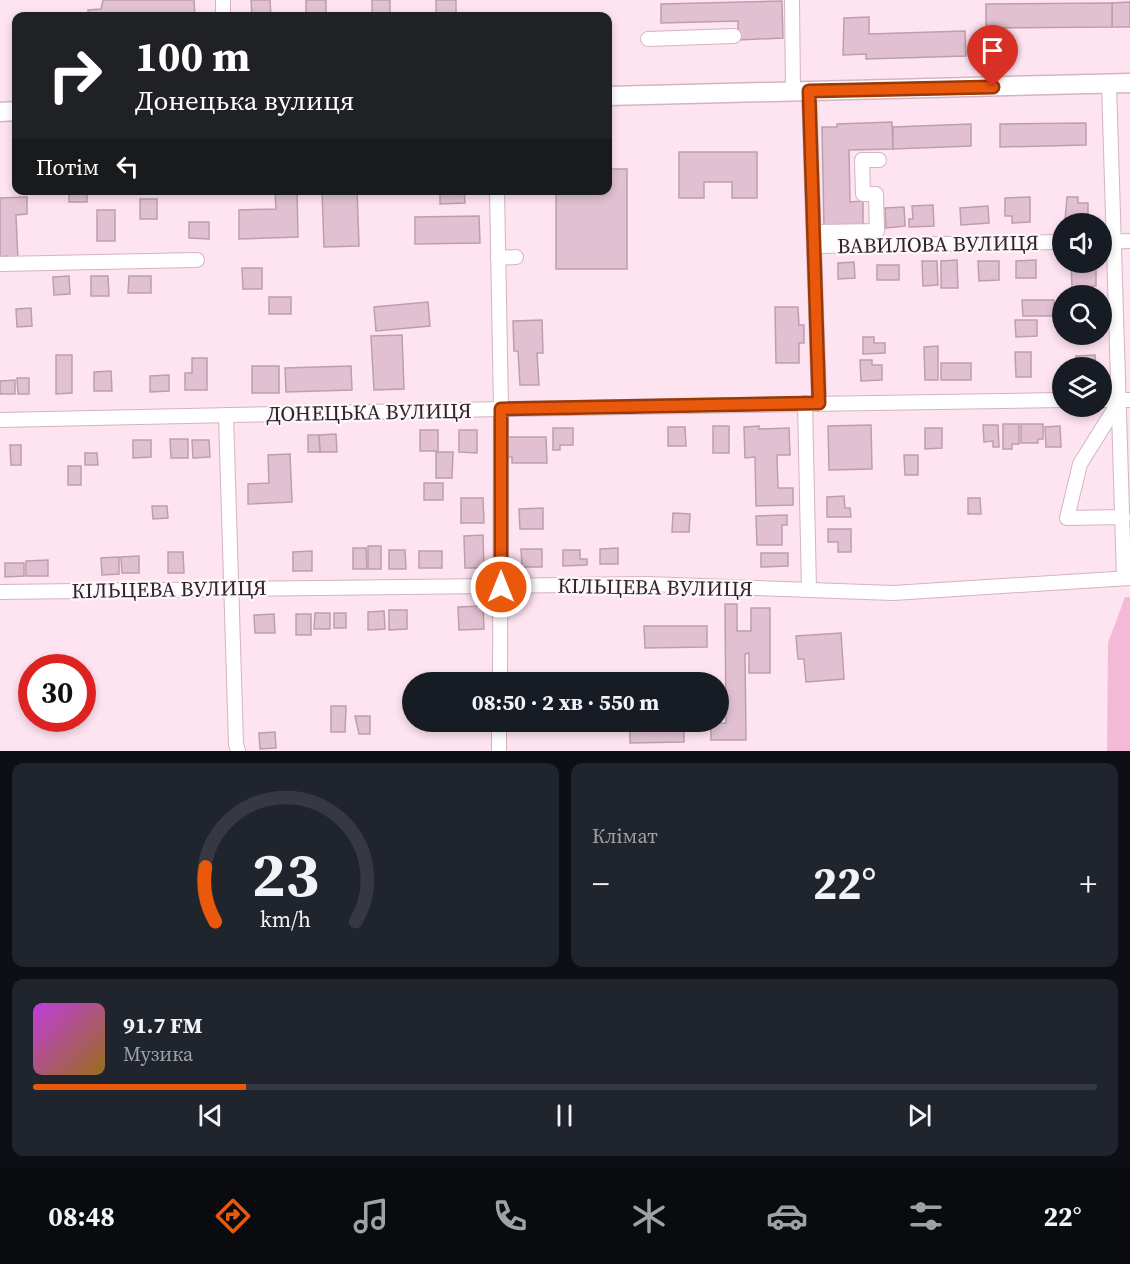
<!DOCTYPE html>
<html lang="uk">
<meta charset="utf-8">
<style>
body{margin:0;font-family:"Source Serif 4",serif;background:#20242c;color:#f1f3f6;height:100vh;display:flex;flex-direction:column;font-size:22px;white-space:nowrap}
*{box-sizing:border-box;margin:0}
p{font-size:20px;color:#9ea1a6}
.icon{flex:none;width:33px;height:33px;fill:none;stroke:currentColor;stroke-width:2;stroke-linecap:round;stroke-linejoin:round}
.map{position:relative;height:751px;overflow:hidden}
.side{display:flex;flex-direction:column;gap:12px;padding:12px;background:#0d0f14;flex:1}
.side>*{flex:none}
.banner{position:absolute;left:12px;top:12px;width:600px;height:183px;border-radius:12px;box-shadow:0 3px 9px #0003;background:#202124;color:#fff;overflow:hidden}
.buttons{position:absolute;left:1052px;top:213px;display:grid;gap:12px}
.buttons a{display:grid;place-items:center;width:60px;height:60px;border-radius:50%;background:#171b24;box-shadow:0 3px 9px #0003;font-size:30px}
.speed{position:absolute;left:18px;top:654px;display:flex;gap:12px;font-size:30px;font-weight:700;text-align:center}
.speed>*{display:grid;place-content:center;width:78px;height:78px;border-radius:50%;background:#171b24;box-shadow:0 3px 9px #0003;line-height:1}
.speed .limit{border:9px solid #d22;background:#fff;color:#111}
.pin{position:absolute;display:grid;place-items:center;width:51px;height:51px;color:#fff;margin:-62px -26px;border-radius:50% 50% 50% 0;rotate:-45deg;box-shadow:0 0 6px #0007}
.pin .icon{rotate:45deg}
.me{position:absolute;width:66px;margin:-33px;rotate:0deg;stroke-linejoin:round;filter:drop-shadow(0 0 4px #0008)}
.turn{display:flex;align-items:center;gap:21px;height:126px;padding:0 24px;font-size:27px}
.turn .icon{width:78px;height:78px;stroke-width:2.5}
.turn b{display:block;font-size:42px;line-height:51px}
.then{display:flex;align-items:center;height:57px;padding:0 24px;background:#0003;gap:12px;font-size:22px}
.big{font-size:45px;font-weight:700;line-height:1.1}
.side .card{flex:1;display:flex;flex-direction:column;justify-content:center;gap:9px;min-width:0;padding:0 21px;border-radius:12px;background:#20242c}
.side .dial{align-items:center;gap:0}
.dial svg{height:156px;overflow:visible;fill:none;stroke:#363941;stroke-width:7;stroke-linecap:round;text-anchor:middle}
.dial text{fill:#f1f3f6;stroke:none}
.song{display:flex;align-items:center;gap:18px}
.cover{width:72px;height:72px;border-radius:9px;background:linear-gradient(135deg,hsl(290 70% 55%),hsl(40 70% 35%))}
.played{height:6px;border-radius:3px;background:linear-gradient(90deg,#ea580c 20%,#363941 20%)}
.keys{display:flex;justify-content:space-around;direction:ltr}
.heat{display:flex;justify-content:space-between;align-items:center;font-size:33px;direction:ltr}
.side .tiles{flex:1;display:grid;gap:12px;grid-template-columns:1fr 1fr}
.card:last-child{grid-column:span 2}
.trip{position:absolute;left:402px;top:672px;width:327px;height:60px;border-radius:30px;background:#171b24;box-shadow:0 3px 9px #0003;font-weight:700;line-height:60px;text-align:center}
.tab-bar{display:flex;height:96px;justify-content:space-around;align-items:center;background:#090b0e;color:#9ea1a6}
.tab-bar .icon{width:42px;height:42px}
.tab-bar .current{color:#ea580c}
.tab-bar b{font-size:27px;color:#f1f3f6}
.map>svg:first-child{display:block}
</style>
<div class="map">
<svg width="1130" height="751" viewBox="0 0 1130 751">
<rect width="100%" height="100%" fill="#fee3f0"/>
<polygon fill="#f4b9d7" points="1125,597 1130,597 1130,751 1107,751 1108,643"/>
<g fill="#e1c1d1" stroke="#bd9ead" stroke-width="1.5">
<polygon points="103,0 194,0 195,16 88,16 88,10 101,9"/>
<polygon points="251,0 270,0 271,16 252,16"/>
<rect x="306" y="0" width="20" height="16"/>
<rect x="372" y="0" width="18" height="16"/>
<rect x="436" y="0" width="20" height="16"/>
<polygon points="782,1 783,38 738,40 738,21 661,23 661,4"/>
<polygon points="1130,2 1130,27 1112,27 1112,3"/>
<polygon points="1112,3 1112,27 986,28 986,4"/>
<polygon points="869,17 869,34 965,31 966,56 866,59 866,54 843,55 844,18"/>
<polygon points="892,122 893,149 849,150 850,202 863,201 863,226 824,227 822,127 837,127 837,124"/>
<polygon points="1086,123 1086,145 1000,147 1000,124"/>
<polygon points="971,124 971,146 893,149 893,127"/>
<polygon points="679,152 757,152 757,198 732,198 732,182 704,182 704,198 679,198"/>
<polygon points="608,169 627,169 627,269 556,269 556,190 608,190"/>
<rect x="69" y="190" width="18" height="12"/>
<polygon points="275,190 297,190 298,237 239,239 239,210 276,209"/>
<polygon points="322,190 357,190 359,246 324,247"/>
<polygon points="440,190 464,190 465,203 440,204"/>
<polygon points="27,197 27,214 16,215 18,261 7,261 7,256 0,257 0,198"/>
<polygon points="1030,197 1030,222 1012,223 1012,216 1005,216 1005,198"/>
<polygon points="1067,197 1078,197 1078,203 1088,203 1088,220 1065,221"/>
<rect x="140" y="199" width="17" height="20"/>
<polygon points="933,205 934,226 909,227 909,219 913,219 912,206"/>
<polygon points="988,206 989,223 961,225 960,208"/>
<polygon points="904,207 905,226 886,228 885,208"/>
<rect x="97" y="210" width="18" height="31"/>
<polygon points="479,216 480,243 415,244 415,217"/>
<polygon points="189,222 209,222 209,239 189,238"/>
<polygon points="957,260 958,288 941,288 941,261"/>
<polygon points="1036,260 1036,278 1016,278 1016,261"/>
<polygon points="922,261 937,261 938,285 923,286"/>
<polygon points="978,261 999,261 999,280 979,281"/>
<polygon points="854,262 855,278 838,279 838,263"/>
<polygon points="1071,262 1096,262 1096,286 1072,287"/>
<rect x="877" y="265" width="22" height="15"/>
<polygon points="242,268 262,268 262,289 243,289"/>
<polygon points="69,276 70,294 54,295 53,277"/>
<polygon points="91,276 108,276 109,296 91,296"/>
<polygon points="129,276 151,276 151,293 128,293"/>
<rect x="269" y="297" width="22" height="17"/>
<polygon points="1022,300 1054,300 1054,316 1023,316"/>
<polygon points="428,302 430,326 376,331 374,307"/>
<polygon points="775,307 798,307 799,325 804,325 804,343 799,343 799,363 776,363"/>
<polygon points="31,308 32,326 17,327 16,309"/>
<polygon points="542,320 543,353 537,353 539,385 520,385 518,351 514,351 513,321"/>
<polygon points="1015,320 1037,320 1037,336 1016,337"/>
<polygon points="402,335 404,389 374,390 371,336"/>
<polygon points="863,337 874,337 874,343 885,343 885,353 863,354"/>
<polygon points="938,346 938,380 925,380 924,347"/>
<polygon points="1015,352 1031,352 1031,377 1016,377"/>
<polygon points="56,355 72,355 72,393 56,394"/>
<polygon points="1095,355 1096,368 1076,368 1076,356"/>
<polygon points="192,358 207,358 207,390 185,390 185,373 192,373"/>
<polygon points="860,360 872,360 872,365 882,365 882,380 861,381"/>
<rect x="941" y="363" width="30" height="17"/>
<rect x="252" y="366" width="27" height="27"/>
<polygon points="351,366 352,390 286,392 285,368"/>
<polygon points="111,371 112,391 94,391 94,372"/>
<polygon points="169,375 169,391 150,392 150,376"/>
<polygon points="17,378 29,378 29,394 18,394"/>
<polygon points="15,380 15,394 0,394 0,381"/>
<polygon points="1003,424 1019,424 1019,444 1012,444 1012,449 1003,449"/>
<polygon points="1021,424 1043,424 1043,439 1038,439 1038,443 1021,443"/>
<polygon points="871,425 872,469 829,470 828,426"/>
<polygon points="983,425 998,425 999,447 993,447 993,441 984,442"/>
<rect x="713" y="426" width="16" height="27"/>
<polygon points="759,426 759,429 789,428 790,455 777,455 778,488 793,488 793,505 756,506 755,457 745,458 744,427"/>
<polygon points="1060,426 1061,447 1046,447 1045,427"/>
<polygon points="668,427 685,427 686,446 668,446"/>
<polygon points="553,428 573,428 573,445 560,445 560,450 553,450"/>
<polygon points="925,428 942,428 942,448 925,449"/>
<rect x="420" y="430" width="18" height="21"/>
<polygon points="459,430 477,430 477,453 459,452"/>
<polygon points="336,434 337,452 320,452 319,435"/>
<polygon points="308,435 319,435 320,452 308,452"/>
<polygon points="508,437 546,437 547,463 512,463 512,457 508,457"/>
<polygon points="170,439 188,439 188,458 171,458"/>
<polygon points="133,440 151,440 151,457 133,458"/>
<polygon points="192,440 209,440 210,457 193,458"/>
<polygon points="10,445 21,445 21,465 11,465"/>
<polygon points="436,452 453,452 452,478 436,478"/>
<polygon points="85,453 97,453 98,465 85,465"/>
<polygon points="290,454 292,502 248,504 248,484 269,483 268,455"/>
<polygon points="904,455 918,455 918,475 905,475"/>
<rect x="68" y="466" width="13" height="19"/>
<rect x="424" y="483" width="19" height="17"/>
<polygon points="844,496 845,508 850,508 851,517 827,517 827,497"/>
<polygon points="461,498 483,498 484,523 461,523"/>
<polygon points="968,498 980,498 981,514 968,514"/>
<polygon points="152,506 167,506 168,518 153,519"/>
<polygon points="543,508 543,529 520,529 519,509"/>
<polygon points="673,513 690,514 689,532 672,532"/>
<polygon points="787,515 787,525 782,525 782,545 757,545 756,516"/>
<polygon points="828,529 851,529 851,552 838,552 838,542 828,542"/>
<polygon points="483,535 484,568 465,568 464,536"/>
<rect x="368" y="546" width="13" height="23"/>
<polygon points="353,548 366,548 367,569 353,569"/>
<polygon points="618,548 618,564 600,564 600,549"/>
<polygon points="521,549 542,549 542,567 522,567"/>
<polygon points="389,550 405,550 406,569 389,569"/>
<polygon points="563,550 580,550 580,559 587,559 587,565 563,566"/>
<polygon points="312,551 312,571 293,571 293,552"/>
<rect x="419" y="551" width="23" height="17"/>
<polygon points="168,552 183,552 184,573 168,573"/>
<polygon points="761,553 788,553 788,566 761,567"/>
<polygon points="139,556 139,573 122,573 121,557"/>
<polygon points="119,557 119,574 102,575 101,558"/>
<polygon points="48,560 48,576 26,576 26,561"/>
<polygon points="5,563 24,563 24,576 5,577"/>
<polygon points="725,604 737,604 737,631 751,631 751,608 770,608 770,673 749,673 749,653 745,654 746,740 711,740 711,723 726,723"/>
<polygon points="483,606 484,629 459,630 458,607"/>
<polygon points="389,610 407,610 407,629 389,630"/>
<polygon points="384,611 385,629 368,630 368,612"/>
<polygon points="315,613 330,613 330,629 314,629"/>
<rect x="334" y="613" width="12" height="15"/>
<polygon points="274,614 275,633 255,633 254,615"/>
<rect x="296" y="614" width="15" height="21"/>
<polygon points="644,626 707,626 707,647 645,648"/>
<polygon points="841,633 844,679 806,682 804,659 798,659 796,636"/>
<polygon points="331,706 346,706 345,732 331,732"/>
<polygon points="355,716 370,716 370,734 359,734"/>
<polygon points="630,722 684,722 684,742 630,743"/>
<polygon points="275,732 276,748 260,749 259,733"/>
</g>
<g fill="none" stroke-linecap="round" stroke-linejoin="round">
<g stroke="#d4b3c3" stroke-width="16">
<g id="minor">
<polyline points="792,0 793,91"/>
<polyline points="223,16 223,0"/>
<polyline points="648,39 734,36"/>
<polyline points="1109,84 1124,577"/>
<polyline points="809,91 819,403"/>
<polyline points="879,160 862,160 863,194 876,194 877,231 819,232 815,246 1062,242"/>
<polyline points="497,190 501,409 500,682"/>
<polyline points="1101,242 1130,241"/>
<polyline points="498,258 516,257"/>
<polyline points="0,264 197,260"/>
<polyline points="1101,400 1130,400"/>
<polyline points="1120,400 1080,464 1067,518 1123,517"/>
<polyline points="805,403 809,589"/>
<polyline points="226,415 236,744 238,751"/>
<polyline points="0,420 501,409 1062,400"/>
<polyline points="0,592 647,584 893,593 1130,578"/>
<polyline points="499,751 499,722"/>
</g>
</g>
<g stroke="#d4b3c3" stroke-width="21">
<g id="major">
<polyline points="608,96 1130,83"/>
<polyline points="0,112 16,111"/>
</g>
</g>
<use href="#minor" stroke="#fff" stroke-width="14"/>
<use href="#major" stroke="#fff" stroke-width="18"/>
</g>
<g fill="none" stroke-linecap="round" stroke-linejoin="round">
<g stroke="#983908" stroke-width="15">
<polyline id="route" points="501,587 501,409 819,403 809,91 993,87"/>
</g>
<use href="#route" stroke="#ea580c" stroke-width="10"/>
</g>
<g text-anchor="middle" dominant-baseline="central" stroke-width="4.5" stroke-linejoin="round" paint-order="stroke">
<g font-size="21" fill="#2f2329" stroke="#fef7fa">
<text transform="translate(938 244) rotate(-1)">ВАВИЛОВА ВУЛИЦЯ</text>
<text transform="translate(369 412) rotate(-1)">ДОНЕЦЬКА ВУЛИЦЯ</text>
<text transform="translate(655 587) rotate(1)">КІЛЬЦЕВА ВУЛИЦЯ</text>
<text transform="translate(169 589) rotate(-1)">КІЛЬЦЕВА ВУЛИЦЯ</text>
</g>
</g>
</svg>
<div class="buttons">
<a><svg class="icon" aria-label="sound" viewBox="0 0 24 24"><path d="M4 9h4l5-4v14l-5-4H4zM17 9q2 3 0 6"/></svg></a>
<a><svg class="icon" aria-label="search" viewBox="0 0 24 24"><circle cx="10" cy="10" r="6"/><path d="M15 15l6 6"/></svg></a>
<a><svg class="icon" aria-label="layers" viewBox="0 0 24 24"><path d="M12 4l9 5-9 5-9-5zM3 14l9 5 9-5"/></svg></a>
</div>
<div class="speed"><div class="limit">30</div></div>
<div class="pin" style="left:993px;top:87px;background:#d93025"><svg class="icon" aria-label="arrive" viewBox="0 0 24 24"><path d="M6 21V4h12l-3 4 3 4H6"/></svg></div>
<svg class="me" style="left:501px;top:587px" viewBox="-20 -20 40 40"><circle r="17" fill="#ea580c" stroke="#fff" stroke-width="3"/><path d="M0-11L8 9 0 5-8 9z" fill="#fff"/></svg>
<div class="trip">08:50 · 2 хв · 550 m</div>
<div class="banner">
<div class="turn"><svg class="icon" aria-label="right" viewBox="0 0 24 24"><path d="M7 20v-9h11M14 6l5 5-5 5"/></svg><div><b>100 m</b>Донецька вулиця</div></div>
<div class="then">Потім<svg class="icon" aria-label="left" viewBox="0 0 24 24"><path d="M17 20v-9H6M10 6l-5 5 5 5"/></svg></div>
</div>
</div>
<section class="side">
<div class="tiles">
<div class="card dial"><svg viewBox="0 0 100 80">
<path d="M14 69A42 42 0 1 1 86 69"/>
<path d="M14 69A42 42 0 0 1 9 41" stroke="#ea580c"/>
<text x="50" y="56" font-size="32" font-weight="700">23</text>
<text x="50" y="72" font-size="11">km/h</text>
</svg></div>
<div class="card"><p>Клімат</p>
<div class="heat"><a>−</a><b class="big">22°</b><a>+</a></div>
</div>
<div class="card">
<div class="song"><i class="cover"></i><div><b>91.7 FM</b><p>Музика</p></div></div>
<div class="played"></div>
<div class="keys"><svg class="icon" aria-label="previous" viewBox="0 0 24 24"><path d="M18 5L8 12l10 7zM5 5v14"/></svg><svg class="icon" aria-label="pause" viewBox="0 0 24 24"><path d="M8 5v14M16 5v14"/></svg><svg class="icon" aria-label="next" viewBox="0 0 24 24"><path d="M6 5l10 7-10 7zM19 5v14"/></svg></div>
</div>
</div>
</section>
<nav class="tab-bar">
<b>08:48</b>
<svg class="icon current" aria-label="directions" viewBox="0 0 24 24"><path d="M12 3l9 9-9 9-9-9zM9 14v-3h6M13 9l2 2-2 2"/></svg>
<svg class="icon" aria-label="music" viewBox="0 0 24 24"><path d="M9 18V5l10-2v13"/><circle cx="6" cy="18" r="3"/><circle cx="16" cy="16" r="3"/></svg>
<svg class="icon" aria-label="phone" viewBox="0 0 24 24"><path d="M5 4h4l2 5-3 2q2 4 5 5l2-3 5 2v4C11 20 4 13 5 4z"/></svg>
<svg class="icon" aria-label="climate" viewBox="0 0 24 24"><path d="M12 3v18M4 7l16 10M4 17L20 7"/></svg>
<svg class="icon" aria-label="car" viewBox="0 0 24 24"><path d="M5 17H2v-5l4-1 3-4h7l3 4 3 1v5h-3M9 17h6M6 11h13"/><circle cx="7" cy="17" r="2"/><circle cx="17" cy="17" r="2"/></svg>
<svg class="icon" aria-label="filters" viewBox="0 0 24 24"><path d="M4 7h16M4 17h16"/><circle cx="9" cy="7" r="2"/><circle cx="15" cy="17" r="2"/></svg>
<b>22°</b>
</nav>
